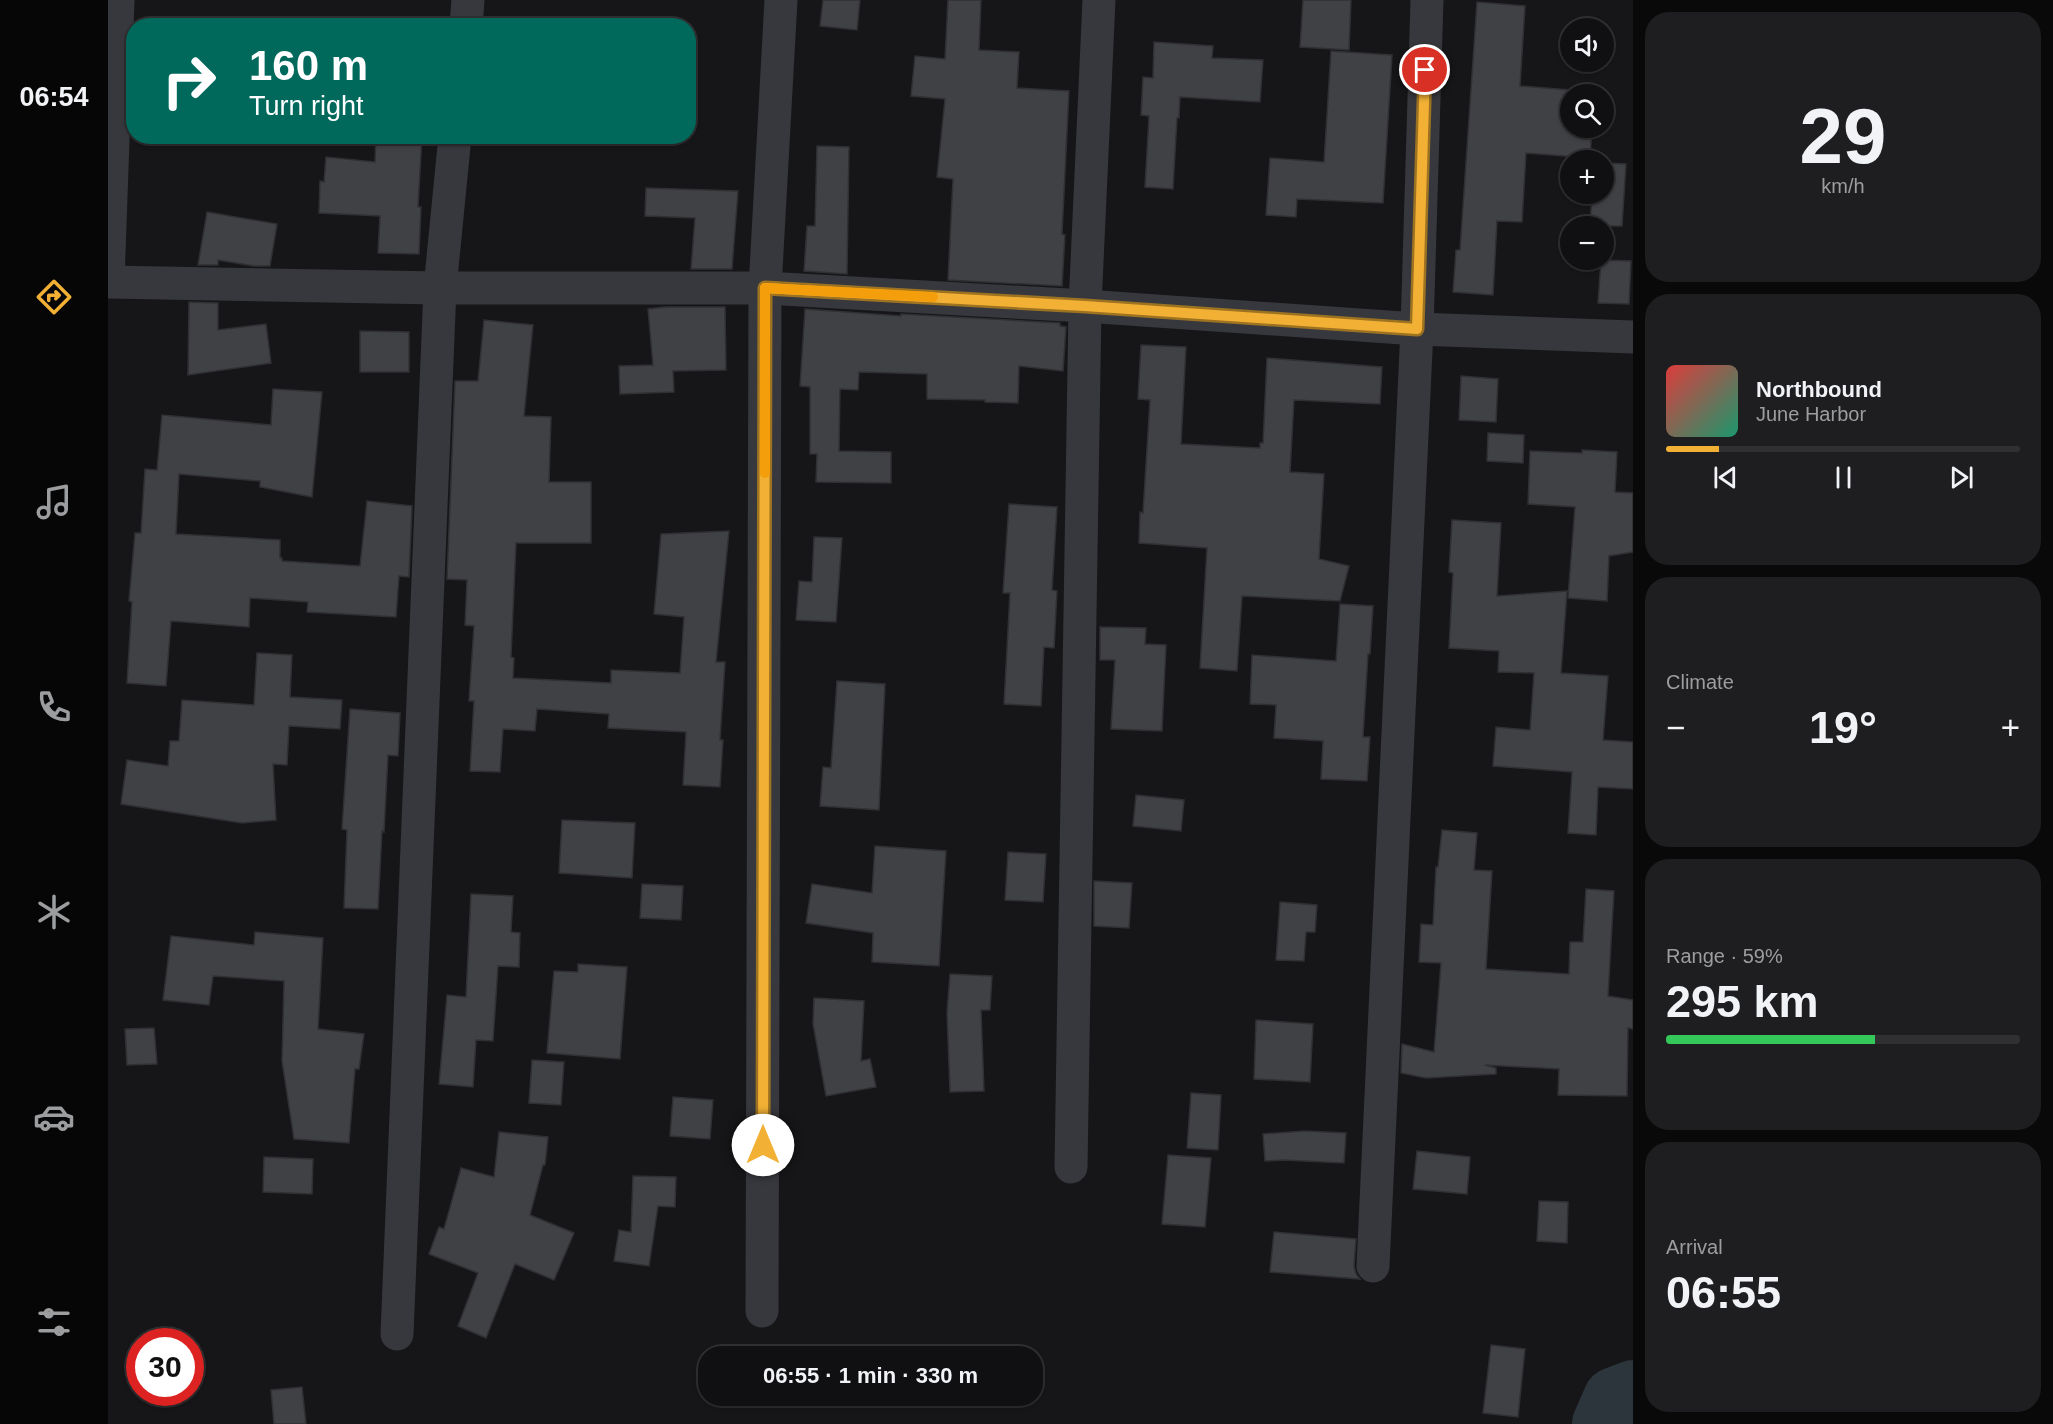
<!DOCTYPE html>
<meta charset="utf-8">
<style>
body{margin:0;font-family:Helvetica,sans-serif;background:#1e1e20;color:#f1f3f6;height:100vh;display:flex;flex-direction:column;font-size:22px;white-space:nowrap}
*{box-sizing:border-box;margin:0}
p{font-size:20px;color:#9c9d9f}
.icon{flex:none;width:33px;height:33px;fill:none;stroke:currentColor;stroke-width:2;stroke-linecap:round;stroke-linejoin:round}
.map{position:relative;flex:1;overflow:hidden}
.details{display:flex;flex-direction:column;gap:12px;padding:12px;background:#09090a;width:420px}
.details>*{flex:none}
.guide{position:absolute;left:18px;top:18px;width:570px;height:126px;border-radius:24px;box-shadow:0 2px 4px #0004,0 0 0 2px #303032;background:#00695c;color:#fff;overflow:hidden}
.controls{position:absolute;left:1452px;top:18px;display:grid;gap:12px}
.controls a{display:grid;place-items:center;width:54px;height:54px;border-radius:50%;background:#101012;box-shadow:0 2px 4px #0004,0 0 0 2px #303032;font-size:30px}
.speed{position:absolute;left:18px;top:1328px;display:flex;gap:12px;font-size:30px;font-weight:700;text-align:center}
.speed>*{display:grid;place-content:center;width:78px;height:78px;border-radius:50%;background:#101012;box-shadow:0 2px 4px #0004,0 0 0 2px #303032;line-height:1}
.speed .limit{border:9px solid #d22;background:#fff;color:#111}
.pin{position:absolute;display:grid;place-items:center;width:51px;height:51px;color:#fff;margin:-26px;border:3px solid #fff;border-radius:50%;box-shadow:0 2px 6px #0007}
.me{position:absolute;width:66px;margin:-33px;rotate:0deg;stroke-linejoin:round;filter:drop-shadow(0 0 4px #0008)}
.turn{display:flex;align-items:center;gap:21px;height:126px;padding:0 24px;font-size:27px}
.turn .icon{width:78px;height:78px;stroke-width:2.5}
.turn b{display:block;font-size:42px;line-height:51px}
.big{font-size:45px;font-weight:700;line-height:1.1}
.details .widget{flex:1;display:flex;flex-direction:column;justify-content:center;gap:9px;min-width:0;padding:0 21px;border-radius:24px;background:#1e1e20}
.details .dial{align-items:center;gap:0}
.dial b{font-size:78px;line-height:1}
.song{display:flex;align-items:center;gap:18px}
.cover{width:72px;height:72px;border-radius:9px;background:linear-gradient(135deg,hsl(0 70% 55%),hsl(160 70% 35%))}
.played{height:6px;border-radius:3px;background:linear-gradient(90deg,#f2b134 15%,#303032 15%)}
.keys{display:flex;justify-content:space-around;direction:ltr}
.heat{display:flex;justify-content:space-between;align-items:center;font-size:33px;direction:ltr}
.charge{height:9px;border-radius:4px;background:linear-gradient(90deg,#34c759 59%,#303032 0)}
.trip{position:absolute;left:590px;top:1346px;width:345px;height:60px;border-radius:24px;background:#101012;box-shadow:0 2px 4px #0004,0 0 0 2px #303032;font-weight:700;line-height:60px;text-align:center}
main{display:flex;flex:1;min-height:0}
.tabs{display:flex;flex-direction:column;width:108px;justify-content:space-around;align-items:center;background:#060607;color:#9c9d9f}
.tabs .icon{width:42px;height:42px}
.tabs .current{color:#f2b134}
.tabs b{font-size:27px;color:#f1f3f6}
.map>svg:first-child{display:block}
</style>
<main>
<nav class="tabs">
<b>06:54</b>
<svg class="icon current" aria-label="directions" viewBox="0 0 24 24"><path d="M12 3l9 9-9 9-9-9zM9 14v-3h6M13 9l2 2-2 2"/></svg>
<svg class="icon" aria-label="music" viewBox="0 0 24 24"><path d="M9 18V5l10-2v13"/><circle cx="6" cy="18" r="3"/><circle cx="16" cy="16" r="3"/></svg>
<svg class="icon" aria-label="phone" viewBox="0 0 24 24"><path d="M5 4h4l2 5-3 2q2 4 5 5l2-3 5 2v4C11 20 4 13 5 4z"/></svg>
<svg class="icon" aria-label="climate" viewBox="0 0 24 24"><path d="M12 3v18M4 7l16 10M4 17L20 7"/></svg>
<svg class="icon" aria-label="car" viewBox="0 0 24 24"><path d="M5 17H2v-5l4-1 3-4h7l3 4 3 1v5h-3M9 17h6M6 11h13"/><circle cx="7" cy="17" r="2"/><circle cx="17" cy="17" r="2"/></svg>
<svg class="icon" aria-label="filters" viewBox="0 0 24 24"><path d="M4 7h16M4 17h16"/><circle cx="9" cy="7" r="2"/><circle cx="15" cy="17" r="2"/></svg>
</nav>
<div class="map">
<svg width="1525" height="1424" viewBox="0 0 1525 1424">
<rect width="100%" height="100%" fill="#161618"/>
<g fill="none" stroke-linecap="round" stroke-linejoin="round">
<polyline stroke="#2c353c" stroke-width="64" points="1496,1424 1507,1399 1525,1392"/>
</g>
<g fill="#404145" stroke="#303034" stroke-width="1.5">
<polygon points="715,0 752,0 749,30 712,26"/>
<polygon points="840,0 873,0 871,50 911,52 909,88 961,91 954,234 957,235 954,286 840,280 845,179 829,177 837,99 803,96 807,56 837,59"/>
<polygon points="1195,0 1243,0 1241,50 1192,47"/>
<polygon points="1369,2 1417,6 1412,86 1487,92 1487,94 1462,94 1462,128 1484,128 1482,158 1418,153 1414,222 1389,221 1385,295 1345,292 1348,250 1352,250"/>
<polygon points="1046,42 1105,46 1104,58 1155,60 1152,102 1072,97 1071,118 1069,118 1065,189 1037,187 1041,116 1033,115 1035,77 1045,78"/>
<polygon points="1223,51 1284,55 1275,203 1189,199 1188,217 1158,215 1162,158 1216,162"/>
<polygon points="268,136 314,136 310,207 313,207 311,254 270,253 272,216 211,213 212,181 216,182 218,157 267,162"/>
<polygon points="709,146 741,147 739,274 696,271 699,226 707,226"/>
<polygon points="1496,163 1518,164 1514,226 1482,226 1484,194 1496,194"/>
<polygon points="538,188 630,191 624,269 583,269 587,218 537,216"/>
<polygon points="99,212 169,224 162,266 146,266 110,260 110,265 90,265"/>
<polygon points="1493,260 1523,261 1521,304 1490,303"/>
<polygon points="81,302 110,303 110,330 158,324 163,363 80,375"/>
<polygon points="558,307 617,307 618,370 565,371 566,392 512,394 511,366 545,365 540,309"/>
<polygon points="697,309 793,316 793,314 952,323 952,326 958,327 955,371 911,366 910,403 877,402 877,400 819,399 819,374 751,372 750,390 732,389 731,451 783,452 783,483 708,482 709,454 702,454 702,387 692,386"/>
<polygon points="376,320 425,325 416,416 443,417 441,482 483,482 483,543 408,543 403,657 406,658 405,678 503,683 503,670 572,673 576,617 546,614 553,534 621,531 608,662 617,662 612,740 615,740 612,787 575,785 578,732 500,728 501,714 429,709 427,731 395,729 392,772 362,771 366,701 361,701 366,626 357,625 359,580 339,579 347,381 370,381"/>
<polygon points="252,331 301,332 301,372 252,372"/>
<polygon points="1033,345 1078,347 1073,444 1152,448 1152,443 1155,443 1159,358 1274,367 1272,404 1186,400 1182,472 1216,474 1211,559 1241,566 1232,601 1134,596 1129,671 1092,668 1099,548 1031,543 1032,512 1035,513 1042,400 1030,399"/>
<polygon points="1353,376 1390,379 1388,422 1351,420"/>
<polygon points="165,389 214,392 204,497 152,487 152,481 71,474 68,534 172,540 172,558 174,558 174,561 252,566 259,501 304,506 301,577 291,576 288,617 199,612 200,602 142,598 141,627 63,621 58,686 19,683 24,602 21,601 27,533 33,533 37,469 49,470 54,415 163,425"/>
<polygon points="1380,433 1416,435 1415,463 1379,461"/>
<polygon points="1474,450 1509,452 1507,492 1525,493 1525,552 1501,556 1499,601 1460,598 1467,507 1420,504 1422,451 1474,453"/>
<polygon points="901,504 949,507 944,590 949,591 946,648 936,647 933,706 896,704 902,593 895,593"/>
<polygon points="1344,520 1393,523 1389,596 1459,591 1453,673 1500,676 1495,740 1525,742 1525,789 1490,787 1488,835 1460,833 1464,772 1385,766 1388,727 1422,730 1426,673 1390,672 1391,651 1341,648 1345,573 1341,572"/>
<polygon points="706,537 734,538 728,622 688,620 691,581 704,582"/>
<polygon points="1232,604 1265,606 1262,654 1260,654 1255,737 1262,737 1259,781 1213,779 1215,741 1166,738 1168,705 1142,704 1144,655 1228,661"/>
<polygon points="992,627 1038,628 1037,644 1058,645 1054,731 1003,729 1007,660 992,660"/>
<polygon points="149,653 184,655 182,697 234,700 232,729 181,726 179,765 165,764 168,820 134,823 13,804 19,760 60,766 62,741 71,741 74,700 146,705"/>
<polygon points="729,681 777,684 771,810 712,806 715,767 723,768"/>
<polygon points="242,709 292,713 290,756 280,755 276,832 274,831 270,909 236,908 239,830 234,829"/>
<polygon points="1028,795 1076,800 1073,831 1025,826"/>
<polygon points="454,820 527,823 524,878 451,873"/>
<polygon points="1334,830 1369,833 1366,870 1384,871 1378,969 1461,974 1462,942 1475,942 1478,889 1506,891 1500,996 1525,1000 1525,1029 1520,1028 1519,1096 1450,1095 1451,1069 1377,1065 1388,1068 1388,1074 1318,1078 1293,1073 1294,1044 1326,1052 1333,963 1311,962 1313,924 1325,925 1328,867 1330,867"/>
<polygon points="767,846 838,851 831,966 764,962 765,933 698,923 704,884 764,893"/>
<polygon points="900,852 938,854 935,902 897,900"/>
<polygon points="986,881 1024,883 1021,928 986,926"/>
<polygon points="534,884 575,886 573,920 532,918"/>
<polygon points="363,894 405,896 403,932 412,933 411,967 390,966 385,1041 368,1040 365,1087 331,1084 339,995 358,997"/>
<polygon points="1172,902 1209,905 1207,932 1198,932 1196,961 1168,960"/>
<polygon points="147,932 215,938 210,1029 256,1034 251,1069 247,1069 241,1143 186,1139 174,1061 176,981 105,976 101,1005 55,1000 63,936 146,945"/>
<polygon points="470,964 519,967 512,1059 439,1053 446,971 470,972"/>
<polygon points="842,974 884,976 882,1010 873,1010 876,1091 842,1092 839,1013"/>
<polygon points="706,998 756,1001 753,1061 762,1059 768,1087 718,1096 705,1024"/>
<polygon points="1148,1020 1205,1024 1202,1082 1146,1079"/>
<polygon points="46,1028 49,1064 19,1065 17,1029"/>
<polygon points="424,1060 456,1062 453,1105 421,1103"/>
<polygon points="1083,1093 1113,1095 1110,1150 1079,1148"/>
<polygon points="565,1097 605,1100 602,1139 562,1136"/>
<polygon points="1197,1131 1238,1133 1236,1163 1176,1160 1157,1161 1155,1134"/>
<polygon points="391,1132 440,1137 437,1165 435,1165 422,1215 466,1233 446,1280 407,1264 378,1338 350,1326 370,1273 321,1254 331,1227 336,1229 353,1168 386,1177"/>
<polygon points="1309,1151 1362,1157 1359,1194 1305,1189"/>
<polygon points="1060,1155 1103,1158 1097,1227 1054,1224"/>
<polygon points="156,1157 205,1159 204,1194 155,1192"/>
<polygon points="525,1176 568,1177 567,1207 550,1206 541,1266 506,1261 511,1230 523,1232"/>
<polygon points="1431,1201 1460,1202 1459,1243 1429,1241"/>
<polygon points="1166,1232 1248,1239 1246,1266 1248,1274 1252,1279 1162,1272"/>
<polygon points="1383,1345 1417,1349 1410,1417 1375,1413"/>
<polygon points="194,1387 198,1424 166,1424 163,1390"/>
</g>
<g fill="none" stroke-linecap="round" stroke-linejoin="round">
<g stroke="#37383d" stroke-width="33">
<polyline points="358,26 360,0"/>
<polyline points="0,281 10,0"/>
<polyline points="0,282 332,288 657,288 977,306 1309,329 1525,337"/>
<polyline points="963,1167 977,306 991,0"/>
<polyline points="1265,1266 1309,329 1319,0"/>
<polyline points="654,1311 657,288 673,0"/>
<polyline points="289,1334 332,288 347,136"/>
</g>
</g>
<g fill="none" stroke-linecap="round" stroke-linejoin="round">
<g stroke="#9d7322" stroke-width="15">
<polyline id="route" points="655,1145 657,288 977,306 1309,329 1317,70"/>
</g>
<use href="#route" stroke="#f2b134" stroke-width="10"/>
<polyline stroke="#f59e0b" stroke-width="10" points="657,473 657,288 825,297"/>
</g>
</svg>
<div class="controls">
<a><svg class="icon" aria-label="sound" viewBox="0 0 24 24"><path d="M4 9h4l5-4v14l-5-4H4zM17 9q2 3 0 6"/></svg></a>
<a><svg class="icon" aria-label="search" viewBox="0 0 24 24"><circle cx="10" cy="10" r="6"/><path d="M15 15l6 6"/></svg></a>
<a>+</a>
<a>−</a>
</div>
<div class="speed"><div class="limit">30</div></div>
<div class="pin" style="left:1317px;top:70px;background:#d93025"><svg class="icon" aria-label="arrive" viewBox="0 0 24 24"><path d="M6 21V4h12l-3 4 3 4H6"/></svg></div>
<svg class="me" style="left:655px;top:1145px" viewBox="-20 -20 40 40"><circle r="19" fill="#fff"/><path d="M0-13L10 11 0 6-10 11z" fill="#f2b134"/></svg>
<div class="trip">06:55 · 1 min · 330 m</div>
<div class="guide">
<div class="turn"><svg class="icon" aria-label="right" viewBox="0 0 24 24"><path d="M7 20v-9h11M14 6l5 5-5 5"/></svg><div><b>160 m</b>Turn right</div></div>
</div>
</div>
<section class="details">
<div class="widget dial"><b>29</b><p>km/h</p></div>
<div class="widget">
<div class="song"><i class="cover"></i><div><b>Northbound</b><p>June Harbor</p></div></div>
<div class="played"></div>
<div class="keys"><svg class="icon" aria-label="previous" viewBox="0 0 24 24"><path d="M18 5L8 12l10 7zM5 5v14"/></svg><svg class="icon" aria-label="pause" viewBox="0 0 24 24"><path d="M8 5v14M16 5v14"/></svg><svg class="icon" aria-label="next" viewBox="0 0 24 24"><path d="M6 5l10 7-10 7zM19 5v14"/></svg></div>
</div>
<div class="widget"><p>Climate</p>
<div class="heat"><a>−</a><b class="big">19°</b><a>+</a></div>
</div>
<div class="widget"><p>Range · 59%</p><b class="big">295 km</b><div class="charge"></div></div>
<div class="widget"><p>Arrival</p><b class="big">06:55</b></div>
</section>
</main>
